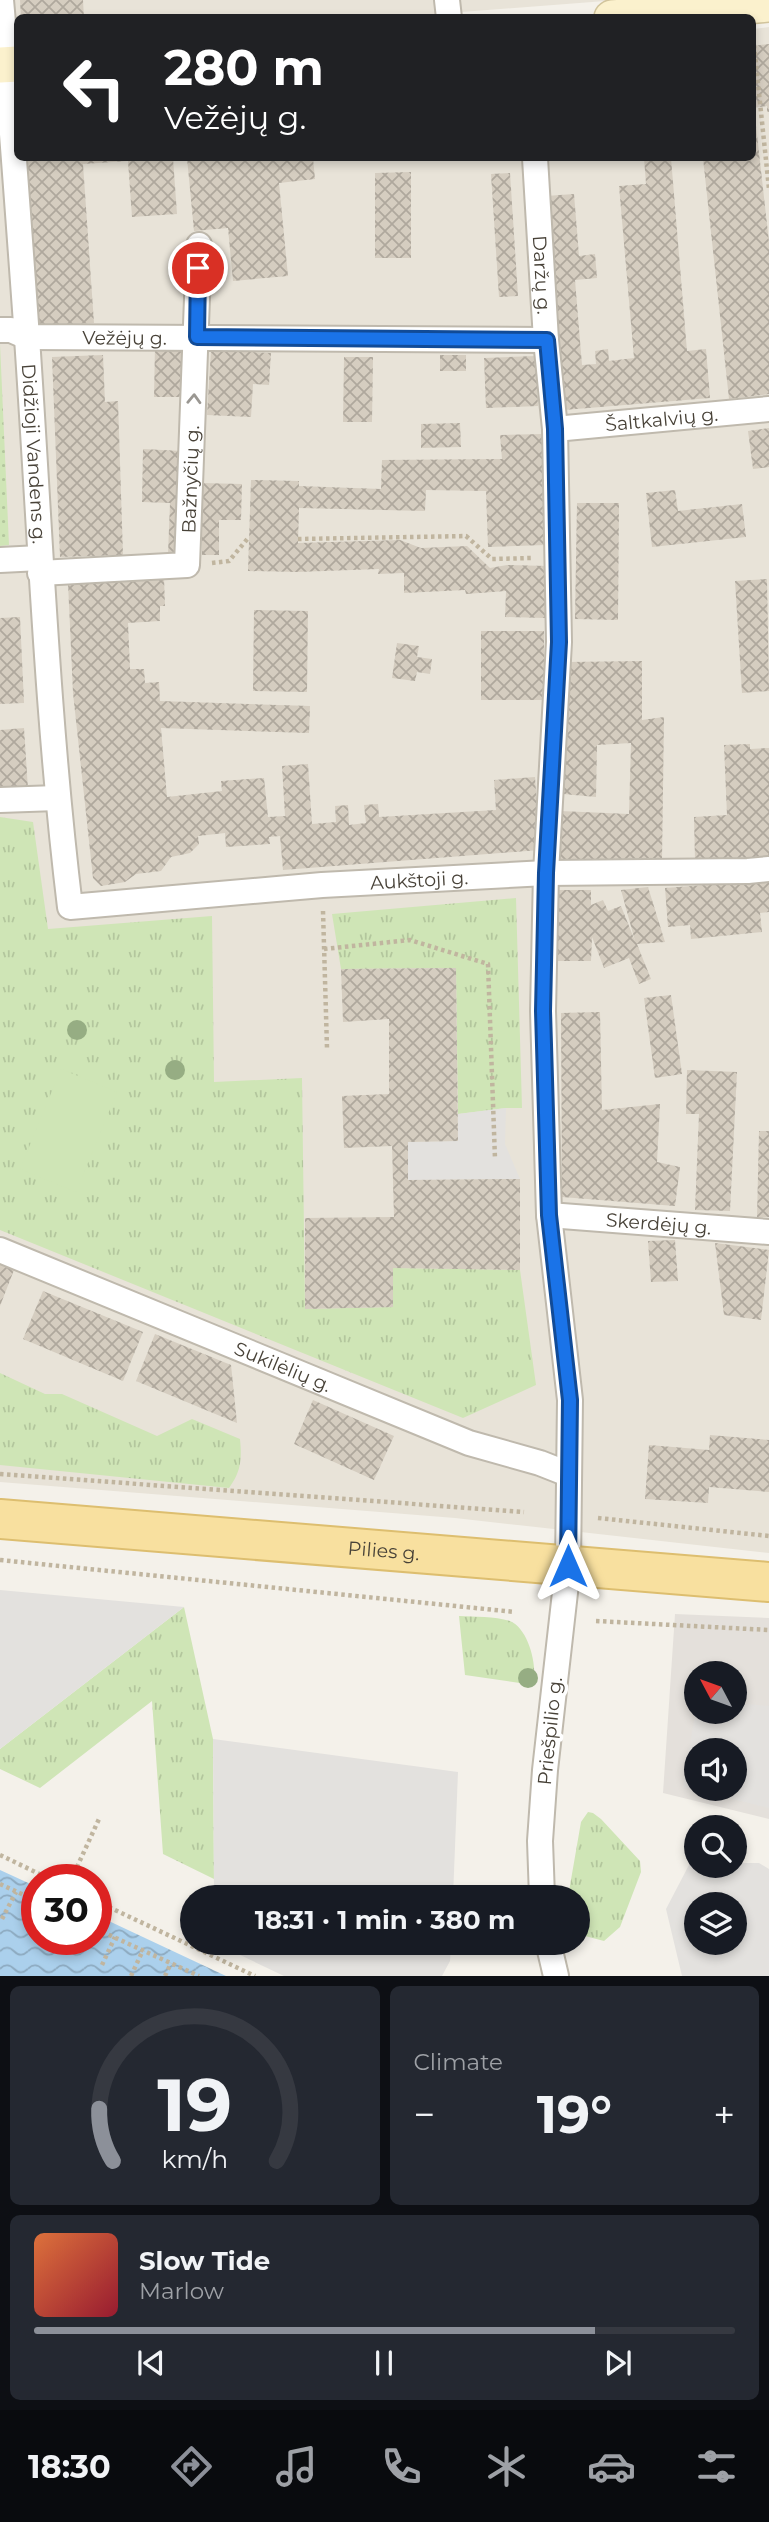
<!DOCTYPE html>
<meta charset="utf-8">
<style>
body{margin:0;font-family:Montserrat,sans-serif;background:#242831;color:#f1f3f6;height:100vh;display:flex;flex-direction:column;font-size:26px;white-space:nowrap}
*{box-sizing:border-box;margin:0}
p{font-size:23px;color:#9ea1a6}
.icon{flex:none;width:38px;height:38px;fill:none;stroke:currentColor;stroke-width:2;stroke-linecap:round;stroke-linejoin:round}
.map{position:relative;height:1976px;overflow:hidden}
.side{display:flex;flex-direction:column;gap:10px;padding:10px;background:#0d0f14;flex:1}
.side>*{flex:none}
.hud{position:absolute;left:14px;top:14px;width:742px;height:147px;border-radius:10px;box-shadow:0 4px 10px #0003;background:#202124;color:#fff;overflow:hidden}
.needle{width:46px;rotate:311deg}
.fabs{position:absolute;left:684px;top:1661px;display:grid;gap:14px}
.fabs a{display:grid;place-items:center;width:63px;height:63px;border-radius:50%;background:#171b24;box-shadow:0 4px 10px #0003;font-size:35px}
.speed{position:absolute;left:21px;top:1864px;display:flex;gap:14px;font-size:35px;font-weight:700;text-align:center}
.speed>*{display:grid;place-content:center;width:91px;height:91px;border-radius:50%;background:#171b24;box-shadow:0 4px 10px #0003;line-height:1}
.speed .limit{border:10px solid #d22;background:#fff;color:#111}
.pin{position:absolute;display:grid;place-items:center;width:60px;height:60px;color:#fff;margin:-30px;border:4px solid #fff;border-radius:50%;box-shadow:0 2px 7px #0007}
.me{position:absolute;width:77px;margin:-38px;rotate:0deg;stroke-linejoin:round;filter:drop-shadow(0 0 5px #0008)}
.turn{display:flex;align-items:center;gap:24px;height:147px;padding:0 35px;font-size:32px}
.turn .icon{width:91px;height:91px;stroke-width:2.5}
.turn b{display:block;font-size:49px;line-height:60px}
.big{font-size:52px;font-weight:700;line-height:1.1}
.side .tile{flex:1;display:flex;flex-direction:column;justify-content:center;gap:10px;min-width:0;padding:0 24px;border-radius:10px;background:#242831}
.side .dial{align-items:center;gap:0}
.dial svg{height:182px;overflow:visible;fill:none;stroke:#363941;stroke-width:7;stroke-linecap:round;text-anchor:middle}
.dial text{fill:#f1f3f6;stroke:none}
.song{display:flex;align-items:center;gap:21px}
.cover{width:84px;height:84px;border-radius:10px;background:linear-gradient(135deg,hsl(20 70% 55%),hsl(350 70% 35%))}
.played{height:7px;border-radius:4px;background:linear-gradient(90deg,#8c9099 80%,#363941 80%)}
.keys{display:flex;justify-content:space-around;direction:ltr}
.heat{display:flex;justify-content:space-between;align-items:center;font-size:38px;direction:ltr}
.side .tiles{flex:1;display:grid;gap:10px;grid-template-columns:1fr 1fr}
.tile:last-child{grid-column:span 2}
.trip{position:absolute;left:180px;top:1885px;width:410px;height:70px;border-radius:35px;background:#171b24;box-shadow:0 4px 10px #0003;font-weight:700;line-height:70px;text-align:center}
.tabs{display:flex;height:112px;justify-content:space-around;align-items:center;background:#090b0e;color:#9ea1a6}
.tabs .icon{width:49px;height:49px}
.tabs .active{color:#8c9099}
.tabs b{font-size:32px;color:#f1f3f6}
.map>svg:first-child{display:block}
</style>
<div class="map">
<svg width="769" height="1976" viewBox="0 0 769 1976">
<defs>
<pattern id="grass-tufts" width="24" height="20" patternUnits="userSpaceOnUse" patternTransform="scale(1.75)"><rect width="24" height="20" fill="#cfe5b6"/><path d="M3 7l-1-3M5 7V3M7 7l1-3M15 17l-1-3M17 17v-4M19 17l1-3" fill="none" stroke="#b3c69d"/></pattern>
<pattern id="park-dots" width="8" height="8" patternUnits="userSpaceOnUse" patternTransform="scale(1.75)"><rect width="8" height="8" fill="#cfe5b6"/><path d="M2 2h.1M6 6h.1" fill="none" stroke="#b3c69d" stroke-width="1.8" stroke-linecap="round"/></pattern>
<pattern id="water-waves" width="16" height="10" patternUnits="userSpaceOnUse" patternTransform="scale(1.75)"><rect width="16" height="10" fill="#abd0ec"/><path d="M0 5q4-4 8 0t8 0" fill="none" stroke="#8daac0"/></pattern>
<pattern id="building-cross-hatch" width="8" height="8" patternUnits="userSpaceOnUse" patternTransform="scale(1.75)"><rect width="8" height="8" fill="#d5cdc0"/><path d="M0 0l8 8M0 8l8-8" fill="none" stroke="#afa89d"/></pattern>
</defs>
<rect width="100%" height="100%" fill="#f4f1ea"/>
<g fill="#e8e3d8">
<polygon points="0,0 618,0 383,18 18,18 17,46 0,47"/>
<polygon points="769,27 769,1553 455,1518 0,1482 0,81 18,158 752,158 753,29"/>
</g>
<path fill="#e4e0db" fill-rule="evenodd" d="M675 1614 769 1618V1819L663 1793ZM696 1673H735V1712H696ZM696 1750H735V1788H696Z"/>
<g fill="url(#grass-tufts)">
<polygon points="0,817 33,822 48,929 212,916 214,1082 302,1078 305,1309 393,1307 393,1268 520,1270 536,1385 463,1418 0,1230"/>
<polygon points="516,898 522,1108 506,1108 458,1114 456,968 341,969 332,914"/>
<path d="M0 1373 45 1394H62L157 1436 192 1419 240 1439C242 1459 241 1472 229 1488L0 1465Z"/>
<polygon points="184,1607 213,1739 214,1879 163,1854 152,1701 40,1788 0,1769 0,1749"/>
<path d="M459 1616C475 1617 494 1616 510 1621 529 1629 538 1667 533 1685L465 1675Z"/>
<polygon points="588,1812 593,1813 601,1819 640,1861 641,1872 620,1927 604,1941 585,1936 578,1929 578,1897 568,1897 581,1822"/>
</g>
<polygon fill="url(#park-dots)" points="0,344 9,545 0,546"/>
<polygon fill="#cfe5b6" points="61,1069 117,1092 76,1192 20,1169"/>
<g fill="#e3e1de" fill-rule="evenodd">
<polygon points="506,1108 505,1144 520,1179 408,1180 408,1142 457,1141 458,1114"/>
<polygon points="0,1590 184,1607 0,1749"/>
<path d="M735 1703 769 1706V1808L683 1787 696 1708V1712H735ZM735 1750V1788H696V1750Z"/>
<polygon points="213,1739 458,1772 453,1897 214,1897"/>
<path d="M690 1863 735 1866V1863H759L769 1869V1976H682L666 1909ZM735 1904V1942H696V1904Z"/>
<polygon points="215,1943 451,1943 450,1961 442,1976 284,1976"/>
</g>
<polygon fill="url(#water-waves)" points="0,1870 37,1887 37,1939 96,1939 96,1915 226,1976 0,1976"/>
<g fill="url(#building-cross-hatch)">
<polygon points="20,0 83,0 84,18 21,18"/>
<polygon points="769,44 769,112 767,112 767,106 752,108 752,46"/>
<polygon points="752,108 754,108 769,242 769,394 729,399 703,158 752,158"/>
<polygon points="27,158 173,158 177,214 132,217 128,161 83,164 94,323 38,326"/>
<polygon points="187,158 313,158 315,179 279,183 288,276 233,281 228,228 194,231"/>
<polygon points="644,158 671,158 687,351 706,349 710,398 564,410 546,196 574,194 579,256 595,254 597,278 575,280 582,365 596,364 595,351 608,349 609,361 634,358 619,186 646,184"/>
<polygon points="411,172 411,258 375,258 375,173"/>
<polygon points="510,173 518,296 499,297 491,174"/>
<polygon points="155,345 183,346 182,397 154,397"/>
<polygon points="211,350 271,353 269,385 253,384 251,417 207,415"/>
<polygon points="103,355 105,402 118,401 123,555 60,557 52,357"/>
<rect x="440" y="355" width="26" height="16"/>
<polygon points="536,356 538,406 486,408 484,358"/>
<polygon points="344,357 373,357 372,422 343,422"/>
<polygon points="460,423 461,447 421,448 421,424"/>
<polygon points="769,428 769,467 753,469 748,431"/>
<polygon points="543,434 546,545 488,547 486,491 426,490 425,511 299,508 298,543 400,540 421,548 467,546 490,568 507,565 547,566 545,618 505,617 506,591 466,594 465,590 404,593 404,573 378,574 379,569 297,572 248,571 251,480 299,481 299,486 381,489 382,460 502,459 500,435"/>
<polygon points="143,449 182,451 178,554 168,554 170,503 142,502"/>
<polygon points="202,483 242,484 241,520 219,520 219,555 202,555"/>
<polygon points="675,490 678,511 742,504 746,537 652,547 646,493"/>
<polygon points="577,503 619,503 618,620 575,619"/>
<polygon points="164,578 165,606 160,606 160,621 128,623 130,669 144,669 145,683 159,682 160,701 310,706 309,733 161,728 167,797 222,791 221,781 264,778 268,817 285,816 282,766 308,764 312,824 336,822 335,806 348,805 349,825 366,823 364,805 378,804 379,817 496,810 494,780 535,777 540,850 283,870 280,836 269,837 270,844 226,847 225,833 198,836 199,844 190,853 171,857 161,871 136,874 125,882 101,886 93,878 73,693 68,583"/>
<polygon points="767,579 769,691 742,693 735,581"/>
<polygon points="254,610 308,611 307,692 253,691"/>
<polygon points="20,617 24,703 0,704 0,618"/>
<rect x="481" y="631" width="63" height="69"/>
<polygon points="397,643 419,646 417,657 432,659 430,674 417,672 415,681 392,678"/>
<polygon points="642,661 642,720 664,717 662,861 558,860 560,811 629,814 631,743 597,745 596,797 563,794 568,720 568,662"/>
<polygon points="24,728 28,789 0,791 0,730"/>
<polygon points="750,744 750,749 769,748 769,857 695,861 694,817 727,815 724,745"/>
<polygon points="769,880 769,912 760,913 762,932 691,939 690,925 668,927 665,888"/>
<polygon points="648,887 665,942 637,944 651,979 639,984 629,958 604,968 592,937 591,961 554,961 553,890 591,890 591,905 603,900 608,911 621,906 635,941 621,890"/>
<polygon points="456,968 458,1141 408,1142 408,1180 520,1179 520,1270 393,1268 393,1307 305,1309 305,1218 394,1217 392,1146 344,1148 342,1096 389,1094 389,1019 343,1022 341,969"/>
<polygon points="671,995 682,1074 655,1078 644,998"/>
<polygon points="600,1012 602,1110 660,1104 657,1162 680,1167 675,1206 562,1197 561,1013"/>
<polygon points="687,1070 737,1072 730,1211 695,1210 699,1114 686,1114"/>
<polygon points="759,1131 769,1131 769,1217 757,1217"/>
<polygon points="675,1240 678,1281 651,1282 648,1241"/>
<polygon points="715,1243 769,1250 761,1320 724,1315"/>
<polygon points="0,1264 14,1270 0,1306"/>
<polygon points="43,1291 143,1332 123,1381 23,1339"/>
<polygon points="155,1334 231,1365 237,1423 136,1381"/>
<polygon points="313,1400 394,1436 374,1480 294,1444"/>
<polygon points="710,1435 769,1440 769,1492 709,1487 708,1503 645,1499 649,1445 709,1450"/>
</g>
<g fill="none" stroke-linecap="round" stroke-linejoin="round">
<g stroke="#bfb9ad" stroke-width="28">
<g id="street">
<path id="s1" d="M1 0C11 112 19 225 27 338 40 528 47 718 70 907L322 885 546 873 748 871 769 869"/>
<polyline points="447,0 449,18"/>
<path id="s2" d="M535 158 546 340 555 429 559 642 546 873 543 1011 549 1215 570 1400 568 1566 545 1770 540 1841 542 1897"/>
<path id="s3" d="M0 330H11L27 337 546 340"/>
<path id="s4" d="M555 429 769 409"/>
<polyline points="0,560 40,558"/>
<path id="s5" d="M40 573 187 565 199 245"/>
<polyline points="0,800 57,798"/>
<path id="s6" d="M549 1215 769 1232"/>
<path id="s7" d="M0 1250 469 1443 540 1463 568 1474"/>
<polyline points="548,1942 556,1976"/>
</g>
</g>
<g stroke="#d1c49c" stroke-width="38">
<g id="secondary">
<polyline points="612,18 769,4"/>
<polyline points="0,65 18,64"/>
</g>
</g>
<g stroke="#ddbe6f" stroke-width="42">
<g id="primary">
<path id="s8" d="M0 1519 769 1582"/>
</g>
</g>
<g stroke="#c0b59f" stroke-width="4.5" stroke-dasharray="3.5 3.5" stroke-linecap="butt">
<polyline points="754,45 769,189"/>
<polyline points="298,539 466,536 492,559 532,558"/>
<polyline points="212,563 229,561 249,537"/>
<polyline points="323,911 327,1048"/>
<polyline points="324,949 410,940 488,964 495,1159"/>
<polyline points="0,1474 524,1512"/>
<polyline points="598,1518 769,1536"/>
<polyline points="0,1560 515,1612"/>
<polyline points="596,1621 769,1630"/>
<polyline points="0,1855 52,1880"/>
<polyline points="71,1880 99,1819"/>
<polyline points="0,1884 37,1901"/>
<polyline points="96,1901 255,1976"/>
<polyline points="2,1919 16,1892"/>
<polyline points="96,1929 199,1976"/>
<polyline points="35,1935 37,1932"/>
<polyline points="71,1951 77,1939"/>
<polyline points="102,1965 115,1937"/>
<polyline points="131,1976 143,1950"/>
<polyline points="165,1976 171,1963"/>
</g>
<use href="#street" stroke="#fff" stroke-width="24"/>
<use href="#secondary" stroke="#fbf1cd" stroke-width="35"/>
<use href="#primary" stroke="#f8e09f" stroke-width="38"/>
</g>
<g fill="#96ad83">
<circle cx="77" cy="1030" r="10"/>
<circle cx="175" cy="1070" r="10"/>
<circle cx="528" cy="1678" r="10"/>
</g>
<defs><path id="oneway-chevron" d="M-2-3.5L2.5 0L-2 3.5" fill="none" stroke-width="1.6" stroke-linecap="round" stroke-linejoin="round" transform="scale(1.75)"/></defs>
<use stroke="#9a9792" href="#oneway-chevron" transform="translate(194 399) rotate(-88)"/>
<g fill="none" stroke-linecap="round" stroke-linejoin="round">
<g stroke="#114b97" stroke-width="18">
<polyline id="route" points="198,268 197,337 547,340 555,429 559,642 546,873 543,1011 549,1215 570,1400 568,1566"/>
</g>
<use href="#route" stroke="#1a73e8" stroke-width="12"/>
</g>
<g text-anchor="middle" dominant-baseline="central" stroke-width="7" stroke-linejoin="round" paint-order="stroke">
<g font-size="19" fill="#484238" stroke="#fff">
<text stroke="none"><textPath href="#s2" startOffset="117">Daržų g.</textPath></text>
<text stroke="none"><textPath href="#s3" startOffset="126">Vežėjų g.</textPath></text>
<text stroke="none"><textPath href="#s4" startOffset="107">Šaltkalvių g.</textPath></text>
<text stroke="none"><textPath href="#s1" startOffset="455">Didžioji Vandens g.</textPath></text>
<text stroke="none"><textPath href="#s5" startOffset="233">Bažnyčių g.</textPath></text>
<text stroke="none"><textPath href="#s1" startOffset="1260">Aukštoji g.</textPath></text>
<text stroke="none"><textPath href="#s6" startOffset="110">Skerdėjų g.</textPath></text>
<text stroke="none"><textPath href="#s7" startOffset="306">Sukilėlių g.</textPath></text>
<text stroke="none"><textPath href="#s8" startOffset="385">Pilies g.</textPath></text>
<text transform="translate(550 1731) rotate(-84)">Priešpilio g.</text>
</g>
</g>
</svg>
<div class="fabs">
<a><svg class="needle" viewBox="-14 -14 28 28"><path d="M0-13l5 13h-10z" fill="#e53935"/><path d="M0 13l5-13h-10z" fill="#9ea1a6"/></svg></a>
<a><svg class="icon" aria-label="sound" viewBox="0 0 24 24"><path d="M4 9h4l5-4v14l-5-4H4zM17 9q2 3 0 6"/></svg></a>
<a><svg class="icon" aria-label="search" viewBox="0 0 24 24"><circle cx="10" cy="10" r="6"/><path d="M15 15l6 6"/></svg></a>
<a><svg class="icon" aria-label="layers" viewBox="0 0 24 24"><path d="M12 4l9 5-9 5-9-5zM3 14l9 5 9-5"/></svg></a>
</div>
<div class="speed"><div class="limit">30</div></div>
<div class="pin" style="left:198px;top:268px;background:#d93025"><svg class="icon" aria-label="arrive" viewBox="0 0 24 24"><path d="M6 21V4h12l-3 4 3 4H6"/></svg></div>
<svg class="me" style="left:568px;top:1566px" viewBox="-20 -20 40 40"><path d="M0-17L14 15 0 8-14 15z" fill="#1a73e8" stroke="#fff" stroke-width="4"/></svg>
<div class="trip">18:31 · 1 min · 380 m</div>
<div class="hud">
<div class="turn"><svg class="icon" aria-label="left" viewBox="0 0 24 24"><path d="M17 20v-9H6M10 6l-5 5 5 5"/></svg><div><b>280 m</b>Vežėjų g.</div></div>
</div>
</div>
<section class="side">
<div class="tiles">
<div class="tile dial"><svg viewBox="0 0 100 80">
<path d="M14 69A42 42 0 1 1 86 69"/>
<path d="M14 69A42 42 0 0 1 8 46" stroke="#8c9099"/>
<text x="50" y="56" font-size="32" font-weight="700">19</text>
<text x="50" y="72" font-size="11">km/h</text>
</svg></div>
<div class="tile"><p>Climate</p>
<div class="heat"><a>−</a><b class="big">19°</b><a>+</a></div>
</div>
<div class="tile">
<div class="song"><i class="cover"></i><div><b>Slow Tide</b><p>Marlow</p></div></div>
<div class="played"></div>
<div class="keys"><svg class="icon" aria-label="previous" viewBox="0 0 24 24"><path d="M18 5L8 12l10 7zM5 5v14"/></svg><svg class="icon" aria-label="pause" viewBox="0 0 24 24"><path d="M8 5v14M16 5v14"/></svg><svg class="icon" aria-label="next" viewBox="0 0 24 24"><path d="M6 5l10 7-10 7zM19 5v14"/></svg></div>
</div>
</div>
</section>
<nav class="tabs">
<b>18:30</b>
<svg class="icon active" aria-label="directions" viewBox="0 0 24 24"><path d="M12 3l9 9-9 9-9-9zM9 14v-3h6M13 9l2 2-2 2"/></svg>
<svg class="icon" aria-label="music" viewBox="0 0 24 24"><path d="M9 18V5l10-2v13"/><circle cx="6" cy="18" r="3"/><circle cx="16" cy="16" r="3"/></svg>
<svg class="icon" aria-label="phone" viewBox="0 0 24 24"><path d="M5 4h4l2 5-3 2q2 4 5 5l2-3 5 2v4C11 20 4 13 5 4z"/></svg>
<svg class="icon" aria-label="climate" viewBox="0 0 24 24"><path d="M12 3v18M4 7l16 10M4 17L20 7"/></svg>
<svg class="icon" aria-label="car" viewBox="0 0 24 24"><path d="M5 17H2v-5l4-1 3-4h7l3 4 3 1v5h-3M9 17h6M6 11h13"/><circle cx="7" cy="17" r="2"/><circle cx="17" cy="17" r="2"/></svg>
<svg class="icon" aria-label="filters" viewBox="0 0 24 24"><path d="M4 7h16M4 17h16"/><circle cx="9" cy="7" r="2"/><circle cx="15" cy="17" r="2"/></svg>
</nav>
